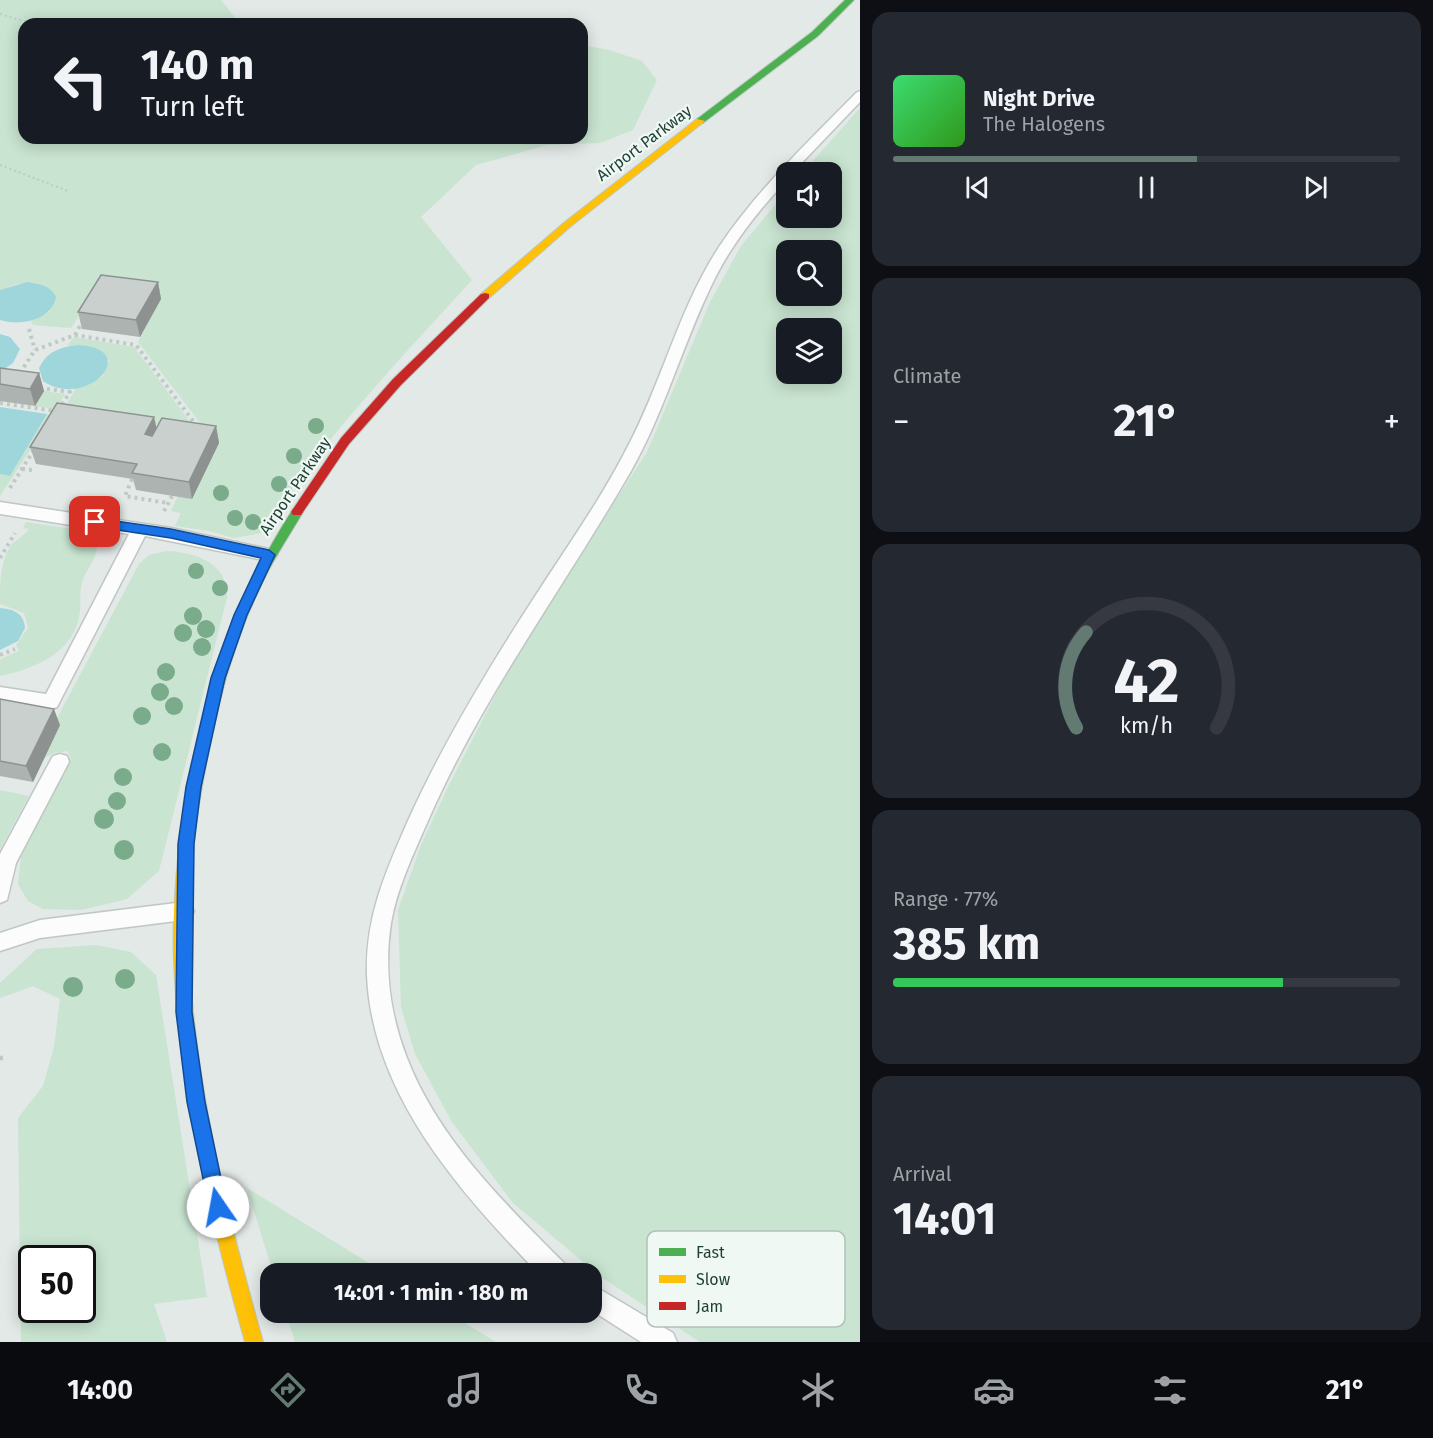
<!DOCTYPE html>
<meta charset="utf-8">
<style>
body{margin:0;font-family:"Fira Sans",sans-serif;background:#242831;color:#f1f3f6;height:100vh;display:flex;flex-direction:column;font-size:22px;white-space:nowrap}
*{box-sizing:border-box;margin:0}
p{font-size:20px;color:#9ea1a6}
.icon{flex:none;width:33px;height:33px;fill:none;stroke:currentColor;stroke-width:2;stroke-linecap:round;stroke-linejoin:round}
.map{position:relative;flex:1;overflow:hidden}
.panel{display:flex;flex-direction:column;gap:12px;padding:12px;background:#0d0f14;width:573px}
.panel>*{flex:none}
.banner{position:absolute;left:18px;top:18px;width:570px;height:126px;border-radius:18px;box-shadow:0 3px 15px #0003;background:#171b24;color:#f1f3f6;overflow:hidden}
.fabs{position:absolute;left:776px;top:162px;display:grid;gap:12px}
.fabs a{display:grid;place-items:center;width:66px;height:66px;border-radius:12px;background:#171b24;box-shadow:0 3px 15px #0003;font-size:30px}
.speed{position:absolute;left:18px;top:1245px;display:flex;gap:12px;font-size:30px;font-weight:700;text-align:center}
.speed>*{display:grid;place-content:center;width:78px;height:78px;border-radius:50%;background:#171b24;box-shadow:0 3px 15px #0003;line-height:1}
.speed .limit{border:3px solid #111;border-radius:9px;background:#fff;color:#111}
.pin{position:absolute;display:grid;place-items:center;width:51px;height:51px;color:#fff;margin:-26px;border-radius:12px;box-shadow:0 3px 9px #0006}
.me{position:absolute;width:66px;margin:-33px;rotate:348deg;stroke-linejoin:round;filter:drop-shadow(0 0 4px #0008)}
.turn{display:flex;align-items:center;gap:21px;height:126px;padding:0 24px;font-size:27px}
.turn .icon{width:78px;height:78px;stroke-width:2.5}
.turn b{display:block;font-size:42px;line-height:51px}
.big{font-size:45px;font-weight:700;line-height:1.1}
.panel .widget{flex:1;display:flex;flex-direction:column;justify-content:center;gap:9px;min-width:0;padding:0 21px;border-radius:18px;background:#242831}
.panel .dial{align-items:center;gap:0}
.dial svg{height:156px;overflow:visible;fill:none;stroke:#363941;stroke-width:7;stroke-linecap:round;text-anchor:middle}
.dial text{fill:#f1f3f6;stroke:none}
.song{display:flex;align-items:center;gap:18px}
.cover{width:72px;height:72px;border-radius:9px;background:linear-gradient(135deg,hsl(140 70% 55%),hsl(110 70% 35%))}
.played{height:6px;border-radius:3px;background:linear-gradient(90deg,#637a72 60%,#363941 60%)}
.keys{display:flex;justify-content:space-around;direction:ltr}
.heat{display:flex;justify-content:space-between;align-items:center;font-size:33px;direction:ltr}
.charge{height:9px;border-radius:4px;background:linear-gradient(90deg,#34c759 77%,#363941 0)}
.trip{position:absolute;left:260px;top:1263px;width:342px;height:60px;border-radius:18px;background:#171b24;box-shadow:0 3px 15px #0003;font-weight:700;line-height:60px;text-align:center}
.tab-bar{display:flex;height:96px;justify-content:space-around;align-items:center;background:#090b0e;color:#9ea1a6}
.tab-bar .icon{width:42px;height:42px}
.tab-bar .on{color:#637a72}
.tab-bar b{font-size:27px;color:#f1f3f6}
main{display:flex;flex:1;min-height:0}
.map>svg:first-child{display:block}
</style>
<main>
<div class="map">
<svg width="860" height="1342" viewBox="0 0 860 1342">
<rect width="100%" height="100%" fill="#e2e9e6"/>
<g fill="#c9e4d1" fill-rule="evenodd">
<path d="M0 0H221L240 24H24V138H582V45L609 50 642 61 657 80 633 130 600 143 547 145 476 165 421 217 472 280C398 361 322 441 261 533L234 538 209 531 175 526 181 513 171 511 207 432 138 342 160 300 94 292 71 328 33 325 31 321 50 311 37 283 17 284 0 290Z"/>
<path d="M860 108V1342H700L601 1277 513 1203 452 1122 415 1054 401 1007 398 910 421 845 448 787 519 649 647 452 710 302 741 246 786 192V218H831V172H803ZM786 250H831V296H786ZM786 328H831V374H786Z"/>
<path d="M74 337 134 347 196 430 63 411 76 388 103 376 109 361C96 346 86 344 67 346Z"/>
<polygon points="44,391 65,394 56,409 35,406"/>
<polygon points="47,414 53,415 0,496 0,474 10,476"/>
<path d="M26 522C39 525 85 528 93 537 104 550 88 567 83 579 79 590 81 600 80 611 76 652 34 669 0 676V659L19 651 16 645 28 628 24 613 0 604C0 583 0 561 12 544 17 538 23 538 29 529L23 528Z"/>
<path d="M166 551C195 552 228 563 227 597L159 871 127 899 81 910 43 909 28 901 18 884 21 857 69 763 70 756 67 751 53 753 43 759 60 725 54 724 139 564 149 555Z"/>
<polygon points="0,790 29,796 0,849"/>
<path d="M96 945 131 952 156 975 207 1297 154 1304 167 1342H21L18 1118 43 1086 54 1047 60 999 33 986 0 998V983L37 949ZM32 1258H82V1310H32Z"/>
<polygon points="247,1188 385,1273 273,1273"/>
<polygon points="286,1313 448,1313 496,1342 295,1342"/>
</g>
<g fill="#9ed6dc">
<path d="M27 282C40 284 50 285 56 297 51 321 20 326 0 320V290Z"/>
<polygon points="0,334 10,337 20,349 13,363 0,372"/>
<path d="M78 345C144 349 86 411 43 381L39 368C47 351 61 347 78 345Z"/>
<polygon points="0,407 47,414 10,476 0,474"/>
<path d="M0 608C13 609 24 613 25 628L18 641 0 650Z"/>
</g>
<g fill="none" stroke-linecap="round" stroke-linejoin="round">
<g stroke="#bfc6c3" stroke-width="3">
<g id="lane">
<path d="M860 91V102L793 172H786V181C759 210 734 241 716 276 684 339 666 409 631 471 563 589 481 698 427 823 413 855 397 888 391 923 384 968 390 1015 407 1058 438 1139 506 1205 566 1265L569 1274H539C460 1192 372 1095 367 975 365 919 385 873 407 823 442 745 486 672 532 601 564 551 600 501 627 448 662 383 678 310 719 247 757 190 808 142 856 93Z"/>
<polygon points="0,502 171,528 269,549 277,555 269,561 145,536 57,707 51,709 0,701 0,687 46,694 129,534 0,514"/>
<polygon points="60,754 67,756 69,762 16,863 7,900 0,903 0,854 53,756"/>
<polygon points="184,902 191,905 194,911 191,917 184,920 40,938 0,951 0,933 40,920"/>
<polygon points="591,1284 673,1333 677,1342 641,1342 591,1310"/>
</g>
</g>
<g stroke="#bdc7c3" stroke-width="2">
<g id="fast">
<polygon points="845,0 854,0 818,36 703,123 697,123 697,119 812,32"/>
<path d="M297 508 303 512C289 536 274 558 262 583 224 660 208 745 195 829L193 833 188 835 183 833 181 829C200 708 226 613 293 509Z"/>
</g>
</g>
<g stroke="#bdc7c3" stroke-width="2">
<g id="slow">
<polygon points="697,119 705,121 571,226 489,298 481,298 481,294 565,222"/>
<path d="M188 823 193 825 195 829C192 873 187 917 189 961 196 1092 228 1217 263 1342H245C210 1217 179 1091 174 961 172 917 176 873 181 829L183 825Z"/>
</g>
</g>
<g stroke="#bdc7c3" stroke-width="2">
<polygon id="jam" points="485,293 489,294 489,298 401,385 349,444 301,515 293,515 291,512 293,509 341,438 393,379 481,294"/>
</g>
<g stroke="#bfcac6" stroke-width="2" stroke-dasharray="2 3" stroke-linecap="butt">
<polyline points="0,14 33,24"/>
<polyline points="0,165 68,191"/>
<polyline points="79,328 83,321"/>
</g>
<g stroke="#bfcac6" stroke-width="4" stroke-dasharray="3 4" stroke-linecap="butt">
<polyline points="29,329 35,350"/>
<polyline points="75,335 80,326"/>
<polyline points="20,373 35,350 75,335 136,345 196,425"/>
<polyline points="40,388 70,392 61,406"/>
<polyline points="0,403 56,411"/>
<polyline points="22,469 32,470"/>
<polyline points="132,479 125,496 168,503"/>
<polyline points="10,488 35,448"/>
<polyline points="164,511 172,496"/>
<polyline points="0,558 15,533"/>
<polyline points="0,655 15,649"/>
</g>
<polyline stroke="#bfcac6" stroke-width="4.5" stroke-dasharray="4 5" stroke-linecap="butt" points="0,1058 3,1058"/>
<use href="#lane" fill="#fbfcfb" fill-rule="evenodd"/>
<use href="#fast" fill="#4caf50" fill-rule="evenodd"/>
<use href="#slow" fill="#ffc107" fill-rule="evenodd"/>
<use href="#jam" fill="#c62828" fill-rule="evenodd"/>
</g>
<g fill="#7aab8b">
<circle cx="316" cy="426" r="8"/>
<circle cx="294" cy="456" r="8"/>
<circle cx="279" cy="484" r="8"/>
<circle cx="221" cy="493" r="8"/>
<circle cx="235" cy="518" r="8"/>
<circle cx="253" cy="522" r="8"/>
<circle cx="196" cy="571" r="8"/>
<circle cx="220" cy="588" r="8"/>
<circle cx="193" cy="616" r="9"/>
<circle cx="206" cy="629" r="9"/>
<circle cx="183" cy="633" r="9"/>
<circle cx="202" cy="647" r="9"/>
<circle cx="166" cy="672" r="9"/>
<circle cx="160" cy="692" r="9"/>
<circle cx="174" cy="706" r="9"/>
<circle cx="142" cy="716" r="9"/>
<circle cx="162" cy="752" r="9"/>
<circle cx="123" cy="777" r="9"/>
<circle cx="117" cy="801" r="9"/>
<circle cx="104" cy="819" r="10"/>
<circle cx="124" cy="850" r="10"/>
<circle cx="125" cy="979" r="10"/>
<circle cx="73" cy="987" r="10"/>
</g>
<g fill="#adb3b0">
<polygon points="158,282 161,299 140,337 82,329 78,312"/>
<polygon points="0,368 39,373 44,391 35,406 0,401"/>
<polygon points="216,426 219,443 192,499 136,490 133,479 36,464 30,447 156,428"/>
<polygon points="0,699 60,725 33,782 0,776"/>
</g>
<g fill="#8d9290">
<polygon points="158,282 161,299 140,337 136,320"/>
<polygon points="39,373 44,391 35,406 30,389"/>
<polygon points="154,417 158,434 149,451 145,434"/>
<polygon points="216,426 219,443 192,499 189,482"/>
<polygon points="54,709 60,725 33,782 26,766"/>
</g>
<g fill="#c9d0cd" stroke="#8d9290" stroke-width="1.5">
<polygon points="101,275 158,282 136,320 78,312"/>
<polygon points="0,368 39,373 30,389 0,384"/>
<polygon points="57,403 154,417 145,434 152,436 162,418 216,426 189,482 132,473 137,464 30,447"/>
<polygon points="0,699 54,709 26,766 0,761"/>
</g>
<polygon fill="#1a73e8" stroke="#114b97" stroke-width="1.5" points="95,518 171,529 269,550 275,555 247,615 225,678 201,787 194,844 192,1012 205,1102 227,1207 224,1213 218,1216 212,1213 209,1207 187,1102 176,1012 178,844 186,787 211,678 234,615 261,558 171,538 91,526 91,519"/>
<g text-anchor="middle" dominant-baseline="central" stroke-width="4.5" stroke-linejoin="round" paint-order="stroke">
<g font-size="16" fill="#1e3e34" stroke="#f0f8f4">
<text transform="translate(644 143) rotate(-37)">Airport Parkway</text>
<text transform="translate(295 486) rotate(-56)">Airport Parkway</text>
</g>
</g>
<rect x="647" y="1231" width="198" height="96" rx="9" fill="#f0f8f4" stroke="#b1c0ba" stroke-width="1.5"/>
<rect x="659" y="1248" width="27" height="8" fill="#4caf50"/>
<rect x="659" y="1275" width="27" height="8" fill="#ffc107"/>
<rect x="659" y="1302" width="27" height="8" fill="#c62828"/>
<g font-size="16" fill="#1e3e34">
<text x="696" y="1258">Fast</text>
<text x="696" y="1285">Slow</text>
<text x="696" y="1312">Jam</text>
</g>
</svg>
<div class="fabs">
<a><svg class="icon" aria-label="sound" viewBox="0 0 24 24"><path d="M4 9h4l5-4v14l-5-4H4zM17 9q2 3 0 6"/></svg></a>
<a><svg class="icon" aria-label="search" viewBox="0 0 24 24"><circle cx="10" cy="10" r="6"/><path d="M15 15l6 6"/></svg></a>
<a><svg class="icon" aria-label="layers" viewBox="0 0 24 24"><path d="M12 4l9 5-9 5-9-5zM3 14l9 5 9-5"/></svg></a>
</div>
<div class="speed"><div class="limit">50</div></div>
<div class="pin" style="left:95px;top:522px;background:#d93025"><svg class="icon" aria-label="arrive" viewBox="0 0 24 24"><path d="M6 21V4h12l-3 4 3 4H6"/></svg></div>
<svg class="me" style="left:218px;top:1207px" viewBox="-20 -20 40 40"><circle r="19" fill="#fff"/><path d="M0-13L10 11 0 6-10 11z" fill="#1a73e8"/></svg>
<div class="trip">14:01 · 1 min · 180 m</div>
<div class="banner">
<div class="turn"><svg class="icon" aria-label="left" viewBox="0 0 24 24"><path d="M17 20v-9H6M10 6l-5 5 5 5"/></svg><div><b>140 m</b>Turn left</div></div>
</div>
</div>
<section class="panel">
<div class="widget">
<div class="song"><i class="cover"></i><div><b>Night Drive</b><p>The Halogens</p></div></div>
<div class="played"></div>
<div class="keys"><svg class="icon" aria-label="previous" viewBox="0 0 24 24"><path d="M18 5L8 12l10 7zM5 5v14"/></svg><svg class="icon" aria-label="pause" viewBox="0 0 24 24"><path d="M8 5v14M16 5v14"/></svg><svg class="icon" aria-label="next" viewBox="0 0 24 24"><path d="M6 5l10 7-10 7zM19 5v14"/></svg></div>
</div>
<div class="widget"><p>Climate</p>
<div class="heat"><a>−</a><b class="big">21°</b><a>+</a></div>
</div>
<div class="widget dial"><svg viewBox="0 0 100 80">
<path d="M14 69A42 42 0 1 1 86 69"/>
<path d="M14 69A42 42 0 0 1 19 20" stroke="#637a72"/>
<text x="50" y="56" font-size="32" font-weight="700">42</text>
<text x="50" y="72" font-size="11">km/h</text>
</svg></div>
<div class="widget"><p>Range · 77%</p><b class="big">385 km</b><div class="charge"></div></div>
<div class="widget"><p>Arrival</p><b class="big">14:01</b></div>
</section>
</main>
<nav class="tab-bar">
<b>14:00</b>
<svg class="icon on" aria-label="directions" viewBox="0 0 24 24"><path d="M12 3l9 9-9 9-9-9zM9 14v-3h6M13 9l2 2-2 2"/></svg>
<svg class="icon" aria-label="music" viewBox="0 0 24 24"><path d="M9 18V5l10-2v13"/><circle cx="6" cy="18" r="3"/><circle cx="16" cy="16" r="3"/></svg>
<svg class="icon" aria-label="phone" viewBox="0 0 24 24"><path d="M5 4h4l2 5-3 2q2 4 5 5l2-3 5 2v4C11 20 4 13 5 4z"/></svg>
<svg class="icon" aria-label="climate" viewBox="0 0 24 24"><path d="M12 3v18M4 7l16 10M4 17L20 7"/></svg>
<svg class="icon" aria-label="car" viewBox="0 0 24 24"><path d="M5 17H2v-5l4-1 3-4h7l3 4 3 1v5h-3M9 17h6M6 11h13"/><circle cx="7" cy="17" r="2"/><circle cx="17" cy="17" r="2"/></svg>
<svg class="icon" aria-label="filters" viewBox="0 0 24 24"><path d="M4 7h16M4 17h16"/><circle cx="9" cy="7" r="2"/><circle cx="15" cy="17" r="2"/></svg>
<b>21°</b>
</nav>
